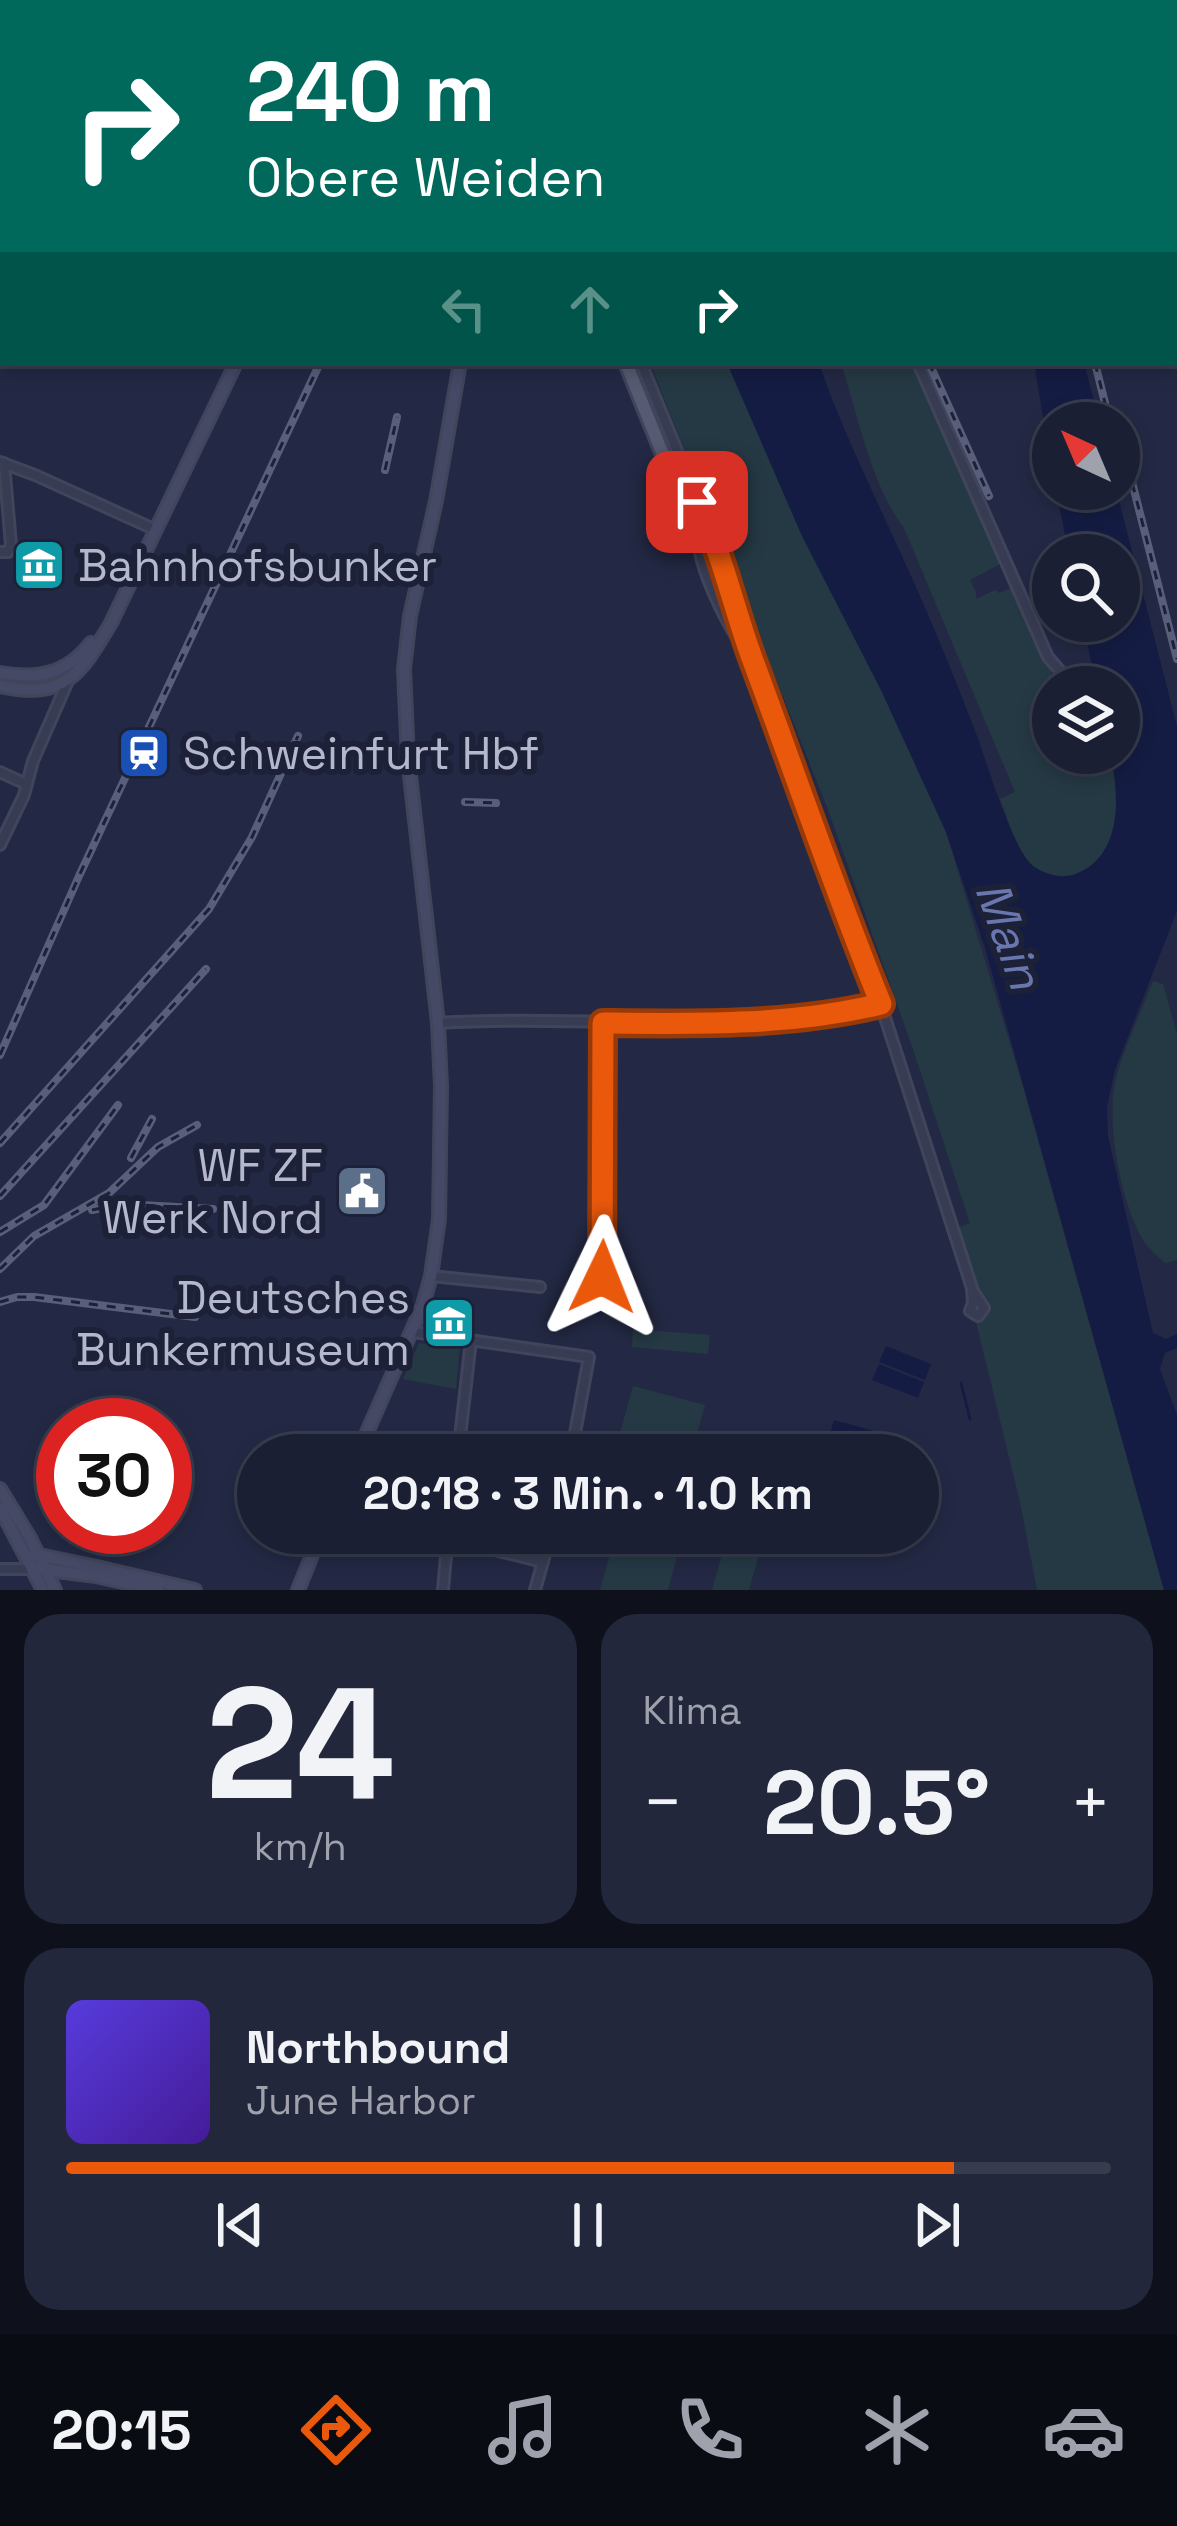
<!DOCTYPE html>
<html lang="de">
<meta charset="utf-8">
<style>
body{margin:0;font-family:"Space Grotesk",sans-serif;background:#23273b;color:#f1f3f6;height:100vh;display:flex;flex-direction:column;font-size:45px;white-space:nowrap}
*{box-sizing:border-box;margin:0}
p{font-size:39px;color:#9fa2ac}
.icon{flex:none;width:66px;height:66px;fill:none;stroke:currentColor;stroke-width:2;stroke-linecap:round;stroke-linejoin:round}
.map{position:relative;height:1590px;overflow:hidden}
.drawer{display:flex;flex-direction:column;gap:24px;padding:24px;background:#0e111c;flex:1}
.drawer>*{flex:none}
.guide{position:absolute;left:0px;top:0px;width:1179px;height:366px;box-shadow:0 6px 18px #0003,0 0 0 3px #383d4e;background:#00695c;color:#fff;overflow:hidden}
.needle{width:78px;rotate:316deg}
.fabs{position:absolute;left:1032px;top:402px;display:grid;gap:24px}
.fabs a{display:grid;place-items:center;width:108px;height:108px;border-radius:50%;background:#1a1f33;box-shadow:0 6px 18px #0003,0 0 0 3px #383d4e;font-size:60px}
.speed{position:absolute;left:36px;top:1398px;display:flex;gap:24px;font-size:60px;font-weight:700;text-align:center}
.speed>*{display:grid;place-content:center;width:156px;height:156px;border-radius:50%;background:#1a1f33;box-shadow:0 6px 18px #0003,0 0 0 3px #383d4e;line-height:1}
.speed .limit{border:18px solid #d22;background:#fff;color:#111}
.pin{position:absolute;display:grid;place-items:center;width:102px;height:102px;color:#fff;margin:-51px;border-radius:24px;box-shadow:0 6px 18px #0006}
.me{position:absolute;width:132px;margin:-66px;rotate:2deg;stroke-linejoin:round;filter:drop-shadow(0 0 9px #0008)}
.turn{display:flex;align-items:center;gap:42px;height:252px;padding:0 48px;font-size:54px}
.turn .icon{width:156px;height:156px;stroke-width:2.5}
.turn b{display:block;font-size:84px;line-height:102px}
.lanes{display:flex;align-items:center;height:114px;padding:0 48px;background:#0003;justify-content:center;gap:60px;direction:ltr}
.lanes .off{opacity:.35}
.big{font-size:90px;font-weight:800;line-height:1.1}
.drawer .tile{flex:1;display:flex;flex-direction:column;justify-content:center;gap:18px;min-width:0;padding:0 42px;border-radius:36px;background:#23273b}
.drawer .dial{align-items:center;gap:0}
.dial b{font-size:156px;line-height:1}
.song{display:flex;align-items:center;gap:36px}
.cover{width:144px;height:144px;border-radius:18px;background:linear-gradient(135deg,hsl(250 70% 55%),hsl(260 70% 35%))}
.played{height:12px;border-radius:6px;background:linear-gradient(90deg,#ea580c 85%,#383d4e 85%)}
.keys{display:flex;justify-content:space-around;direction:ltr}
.heat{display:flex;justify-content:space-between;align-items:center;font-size:66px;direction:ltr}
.drawer .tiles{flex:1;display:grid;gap:24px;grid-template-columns:1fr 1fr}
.tile:last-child{grid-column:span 2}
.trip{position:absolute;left:237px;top:1434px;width:702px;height:120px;border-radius:60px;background:#1a1f33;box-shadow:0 6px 18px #0003,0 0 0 3px #383d4e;font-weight:800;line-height:120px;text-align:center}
.tab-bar{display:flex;height:192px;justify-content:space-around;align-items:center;background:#0a0c14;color:#9fa2ac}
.tab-bar .icon{width:84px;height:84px}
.tab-bar .selected{color:#ea580c}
.tab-bar b{font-size:54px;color:#f1f3f6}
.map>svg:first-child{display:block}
</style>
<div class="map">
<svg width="1177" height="1590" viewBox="0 0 1177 1590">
<rect width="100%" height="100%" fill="#232944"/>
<g fill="#253944">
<polygon points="650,363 727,363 802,536 881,690 946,832 1021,1080 1164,1590 1037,1590 1020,1502 976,1322 988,1313 977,1287 958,1228 970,1223 913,1049 827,807"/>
<path d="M841 363H914L1002 563 970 580 976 592V599L996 590 999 593 1012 588 1058 687H1053V753H1110C1117 790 1125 844 1087 868 1079 873 1070 877 1060 876 1049 876 1034 869 1027 860 1014 844 1008 818 1000 799L1015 792 904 528C871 485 858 415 841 363Z"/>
<path d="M1153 981 1163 984 1177 1034V1260L1165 1263C1158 1256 1150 1250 1145 1243 1121 1206 1105 1121 1116 1078 1125 1045 1141 1013 1153 981Z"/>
<polygon points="633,1329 710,1335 708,1354 632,1347"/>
<polygon points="419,1343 460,1346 456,1389 403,1379"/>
<polygon points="633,1386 705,1405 691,1455 614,1455"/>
<polygon points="616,1533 636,1533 680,1545 668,1590 600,1590"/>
<polygon points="728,1533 765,1533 749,1590 712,1590"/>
</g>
<g fill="#141c43">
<path d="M727 363H819C842 430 873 492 902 556 930 617 955 678 979 741 988 767 1014 852 1033 866 1046 875 1061 879 1076 874 1123 856 1120 793 1110 753H1119V687H1096L1083 621H1119V555H1069L1056 489H1116L1177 726V911L1115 1070 1107 1107 1108 1136 1153 1333 1166 1339 1177 1334V1348L1165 1353 1160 1369 1177 1415V1590H1164L985 948 946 832 881 690 802 536Z"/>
<polygon points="1034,363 1084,363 1100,423 1053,423 1053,476"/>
<polygon points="886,1346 931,1364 925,1380 879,1362"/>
<polygon points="879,1364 924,1382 918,1398 872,1380"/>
<polygon points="834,1420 874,1431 868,1451 828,1440"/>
</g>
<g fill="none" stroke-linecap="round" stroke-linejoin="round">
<polyline stroke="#141c43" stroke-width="3" points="961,1383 970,1419"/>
<g stroke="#41455c" stroke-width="14">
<g id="street">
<polyline points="33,3 34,0"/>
<polyline points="177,3 191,0"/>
<polyline points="0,59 3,59"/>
<polyline points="1176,172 1177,173"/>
<polyline points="1176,203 1177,202"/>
<polyline points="1176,250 1177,254"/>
<polyline points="641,363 717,548 725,580 752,657 881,1005 972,1288 973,1303 970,1311 978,1316 984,1308 973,1291"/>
<polyline points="918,363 1048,657 1068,680"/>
<polyline points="0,462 35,475 156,530"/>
<path d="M698 510C700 520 698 528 698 538 699 568 728 629 747 651"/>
<polyline points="702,547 721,574"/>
<polyline points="0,552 8,552 11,545 4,463"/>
<polyline points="0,772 26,784"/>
<polyline points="0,845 24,795 33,761 68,681"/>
<path d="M438 1023C587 1014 733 1037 881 1005"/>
<polyline points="431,1276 540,1287"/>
<polyline points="602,1293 603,1023"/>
<polyline points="413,1332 589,1357 571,1455"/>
<polyline points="458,1455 471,1340"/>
<polyline points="425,1533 543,1562"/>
<polyline points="0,1569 31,1569"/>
<polyline points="443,1590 448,1533"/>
<polyline points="535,1590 551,1533"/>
</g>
</g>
<g stroke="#41455c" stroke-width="16">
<g id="secondary">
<polyline points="302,0 304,3"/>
<path d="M0 673C38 680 67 674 91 643"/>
<path d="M0 686C65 700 80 675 111 623L236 363"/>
<polyline points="357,1455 423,1305 431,1276 439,1219 441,1086 438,1023 408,758 404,669 410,616 436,501 460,363"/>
<polyline points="0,1489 30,1538 55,1590"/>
<polyline points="0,1508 43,1590"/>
<polyline points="27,1556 39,1555 97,1567 195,1590"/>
<polyline points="33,1568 96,1576 158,1590"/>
<polyline points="298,1590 321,1533"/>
</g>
</g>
<g stroke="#41455c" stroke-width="18">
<g id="primary">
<polyline points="422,0 425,3"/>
<polyline points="439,0 441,3"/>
<polyline points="311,3 312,0"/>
<polyline points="466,3 467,0"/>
<polyline points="626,363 698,541"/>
</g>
</g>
<g stroke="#3f445a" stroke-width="21">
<g id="highway">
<polyline points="1130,3 1138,0"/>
<polyline points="1176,10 1177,9"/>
<polyline points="1176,39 1177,39"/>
</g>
</g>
<use href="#street" stroke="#383c53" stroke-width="8"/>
<use href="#secondary" stroke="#454966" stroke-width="10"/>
<use href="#primary" stroke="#565b73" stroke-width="12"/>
<use href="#highway" stroke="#7a7454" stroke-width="15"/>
<g stroke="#595f7a" stroke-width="8">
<g id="rail">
<polyline points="928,0 929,3"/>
<polyline points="486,3 486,0"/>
<polyline points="867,3 868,0"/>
<polyline points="1176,216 1177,218"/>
<polyline points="929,363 989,496"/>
<polyline points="1095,363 1110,423"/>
<polyline points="1119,431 1177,659"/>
<polyline points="385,470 397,417"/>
<polyline points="465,802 496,803"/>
<polyline points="0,1055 79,876 320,363"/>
<polyline points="0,1143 209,909 252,837 298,736"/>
<polyline points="131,1158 152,1119"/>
<polyline points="0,1196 206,969"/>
<polyline points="92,1210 123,1204 213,1209"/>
<polyline points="0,1232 44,1205 118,1105"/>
<polyline points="0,1269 34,1236 109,1193 158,1147 197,1125"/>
<polyline points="0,1302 17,1297 34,1297 195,1317"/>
</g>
</g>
<use href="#rail" stroke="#1c2138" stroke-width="3" stroke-dasharray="9" stroke-linecap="butt"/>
</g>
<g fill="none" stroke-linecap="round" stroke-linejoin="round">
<g stroke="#983908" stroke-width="30">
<path id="route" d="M602 1277 603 1023C696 1024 790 1026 881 1004 835 891 795 773 752 658 733 606 722 552 697 502"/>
</g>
<use href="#route" stroke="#ea580c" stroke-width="21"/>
</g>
<defs>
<g id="museum-square" transform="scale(2.7)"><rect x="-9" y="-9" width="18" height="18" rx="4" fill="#0f9aa8" stroke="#1c2138"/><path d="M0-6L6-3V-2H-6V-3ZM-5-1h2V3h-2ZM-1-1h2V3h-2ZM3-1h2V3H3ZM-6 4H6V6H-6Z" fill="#fff"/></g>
<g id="station-square" transform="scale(2.7)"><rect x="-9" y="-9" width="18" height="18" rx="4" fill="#1a4fb4" stroke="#1c2138"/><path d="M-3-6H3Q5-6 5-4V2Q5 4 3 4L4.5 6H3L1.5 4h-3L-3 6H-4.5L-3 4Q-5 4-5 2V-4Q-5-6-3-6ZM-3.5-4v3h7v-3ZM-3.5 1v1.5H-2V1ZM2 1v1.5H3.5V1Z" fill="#fff"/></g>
<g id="civic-square" transform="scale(2.7)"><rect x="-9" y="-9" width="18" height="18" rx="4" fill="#5c6f8a" stroke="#1c2138"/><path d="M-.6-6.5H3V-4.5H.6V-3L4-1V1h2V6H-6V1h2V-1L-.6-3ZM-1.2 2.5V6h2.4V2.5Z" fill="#fff"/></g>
</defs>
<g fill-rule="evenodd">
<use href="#museum-square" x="39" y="565"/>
<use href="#station-square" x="144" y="753"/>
<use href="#civic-square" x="362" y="1191"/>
<use href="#museum-square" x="449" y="1323"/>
</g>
<g text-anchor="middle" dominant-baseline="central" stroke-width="12" stroke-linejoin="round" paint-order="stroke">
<g font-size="45" fill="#b5b8cd" stroke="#1c2138" text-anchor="start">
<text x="78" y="565">Bahnhofsbunker</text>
<text x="183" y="753">Schweinfurt Hbf</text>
<text x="323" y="1165" text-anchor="end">WF ZF<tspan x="323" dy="52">Werk Nord</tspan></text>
<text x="410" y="1297" text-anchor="end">Deutsches<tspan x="410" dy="52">Bunkermuseum</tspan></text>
</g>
<g font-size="48" font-style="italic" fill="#6a77af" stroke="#1c2138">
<text transform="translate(1009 935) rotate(70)">Main</text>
</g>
</g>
</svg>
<div class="fabs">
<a><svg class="needle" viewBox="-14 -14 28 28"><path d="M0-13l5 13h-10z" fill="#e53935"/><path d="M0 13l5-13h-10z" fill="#9fa2ac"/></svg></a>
<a><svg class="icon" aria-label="search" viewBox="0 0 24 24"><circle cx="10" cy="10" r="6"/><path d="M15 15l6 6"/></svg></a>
<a><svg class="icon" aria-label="layers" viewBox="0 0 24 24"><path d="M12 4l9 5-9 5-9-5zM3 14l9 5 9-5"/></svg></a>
</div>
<div class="speed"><div class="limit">30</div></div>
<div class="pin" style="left:697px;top:502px;background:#d93025"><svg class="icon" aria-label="arrive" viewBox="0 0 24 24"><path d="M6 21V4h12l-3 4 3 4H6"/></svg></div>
<svg class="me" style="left:602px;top:1277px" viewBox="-20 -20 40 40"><path d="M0-17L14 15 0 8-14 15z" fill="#ea580c" stroke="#fff" stroke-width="4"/></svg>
<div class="trip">20:18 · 3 Min. · 1.0 km</div>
<div class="guide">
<div class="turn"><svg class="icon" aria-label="right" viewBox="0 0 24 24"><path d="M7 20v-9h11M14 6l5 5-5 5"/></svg><div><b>240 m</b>Obere Weiden</div></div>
<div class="lanes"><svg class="icon off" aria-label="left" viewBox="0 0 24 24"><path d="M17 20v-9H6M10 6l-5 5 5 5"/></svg><svg class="icon off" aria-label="ahead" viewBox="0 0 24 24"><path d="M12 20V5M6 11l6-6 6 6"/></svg><svg class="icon" aria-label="right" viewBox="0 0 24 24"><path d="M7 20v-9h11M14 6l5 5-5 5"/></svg></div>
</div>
</div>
<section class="drawer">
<div class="tiles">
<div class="tile dial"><b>24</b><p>km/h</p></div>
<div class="tile"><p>Klima</p>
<div class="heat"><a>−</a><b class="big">20.5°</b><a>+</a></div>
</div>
<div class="tile">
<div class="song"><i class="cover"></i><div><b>Northbound</b><p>June Harbor</p></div></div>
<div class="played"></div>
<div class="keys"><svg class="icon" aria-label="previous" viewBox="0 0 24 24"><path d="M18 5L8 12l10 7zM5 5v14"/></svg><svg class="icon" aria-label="pause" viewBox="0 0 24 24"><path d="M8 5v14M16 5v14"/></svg><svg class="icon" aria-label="next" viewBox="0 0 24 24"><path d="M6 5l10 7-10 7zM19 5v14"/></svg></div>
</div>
</div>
</section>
<nav class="tab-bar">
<b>20:15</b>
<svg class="icon selected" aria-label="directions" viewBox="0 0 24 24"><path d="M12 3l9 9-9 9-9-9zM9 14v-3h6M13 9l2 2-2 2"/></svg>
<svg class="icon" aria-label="music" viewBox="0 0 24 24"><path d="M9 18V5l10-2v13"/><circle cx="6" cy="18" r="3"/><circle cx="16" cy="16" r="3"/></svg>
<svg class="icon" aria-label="phone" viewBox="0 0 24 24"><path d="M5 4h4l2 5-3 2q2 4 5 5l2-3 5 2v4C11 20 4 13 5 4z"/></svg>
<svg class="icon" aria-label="climate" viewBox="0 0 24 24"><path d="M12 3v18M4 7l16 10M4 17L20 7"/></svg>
<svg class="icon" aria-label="car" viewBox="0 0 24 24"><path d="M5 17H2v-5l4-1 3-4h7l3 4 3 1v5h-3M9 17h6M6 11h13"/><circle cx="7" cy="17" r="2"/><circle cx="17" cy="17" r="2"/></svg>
</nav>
